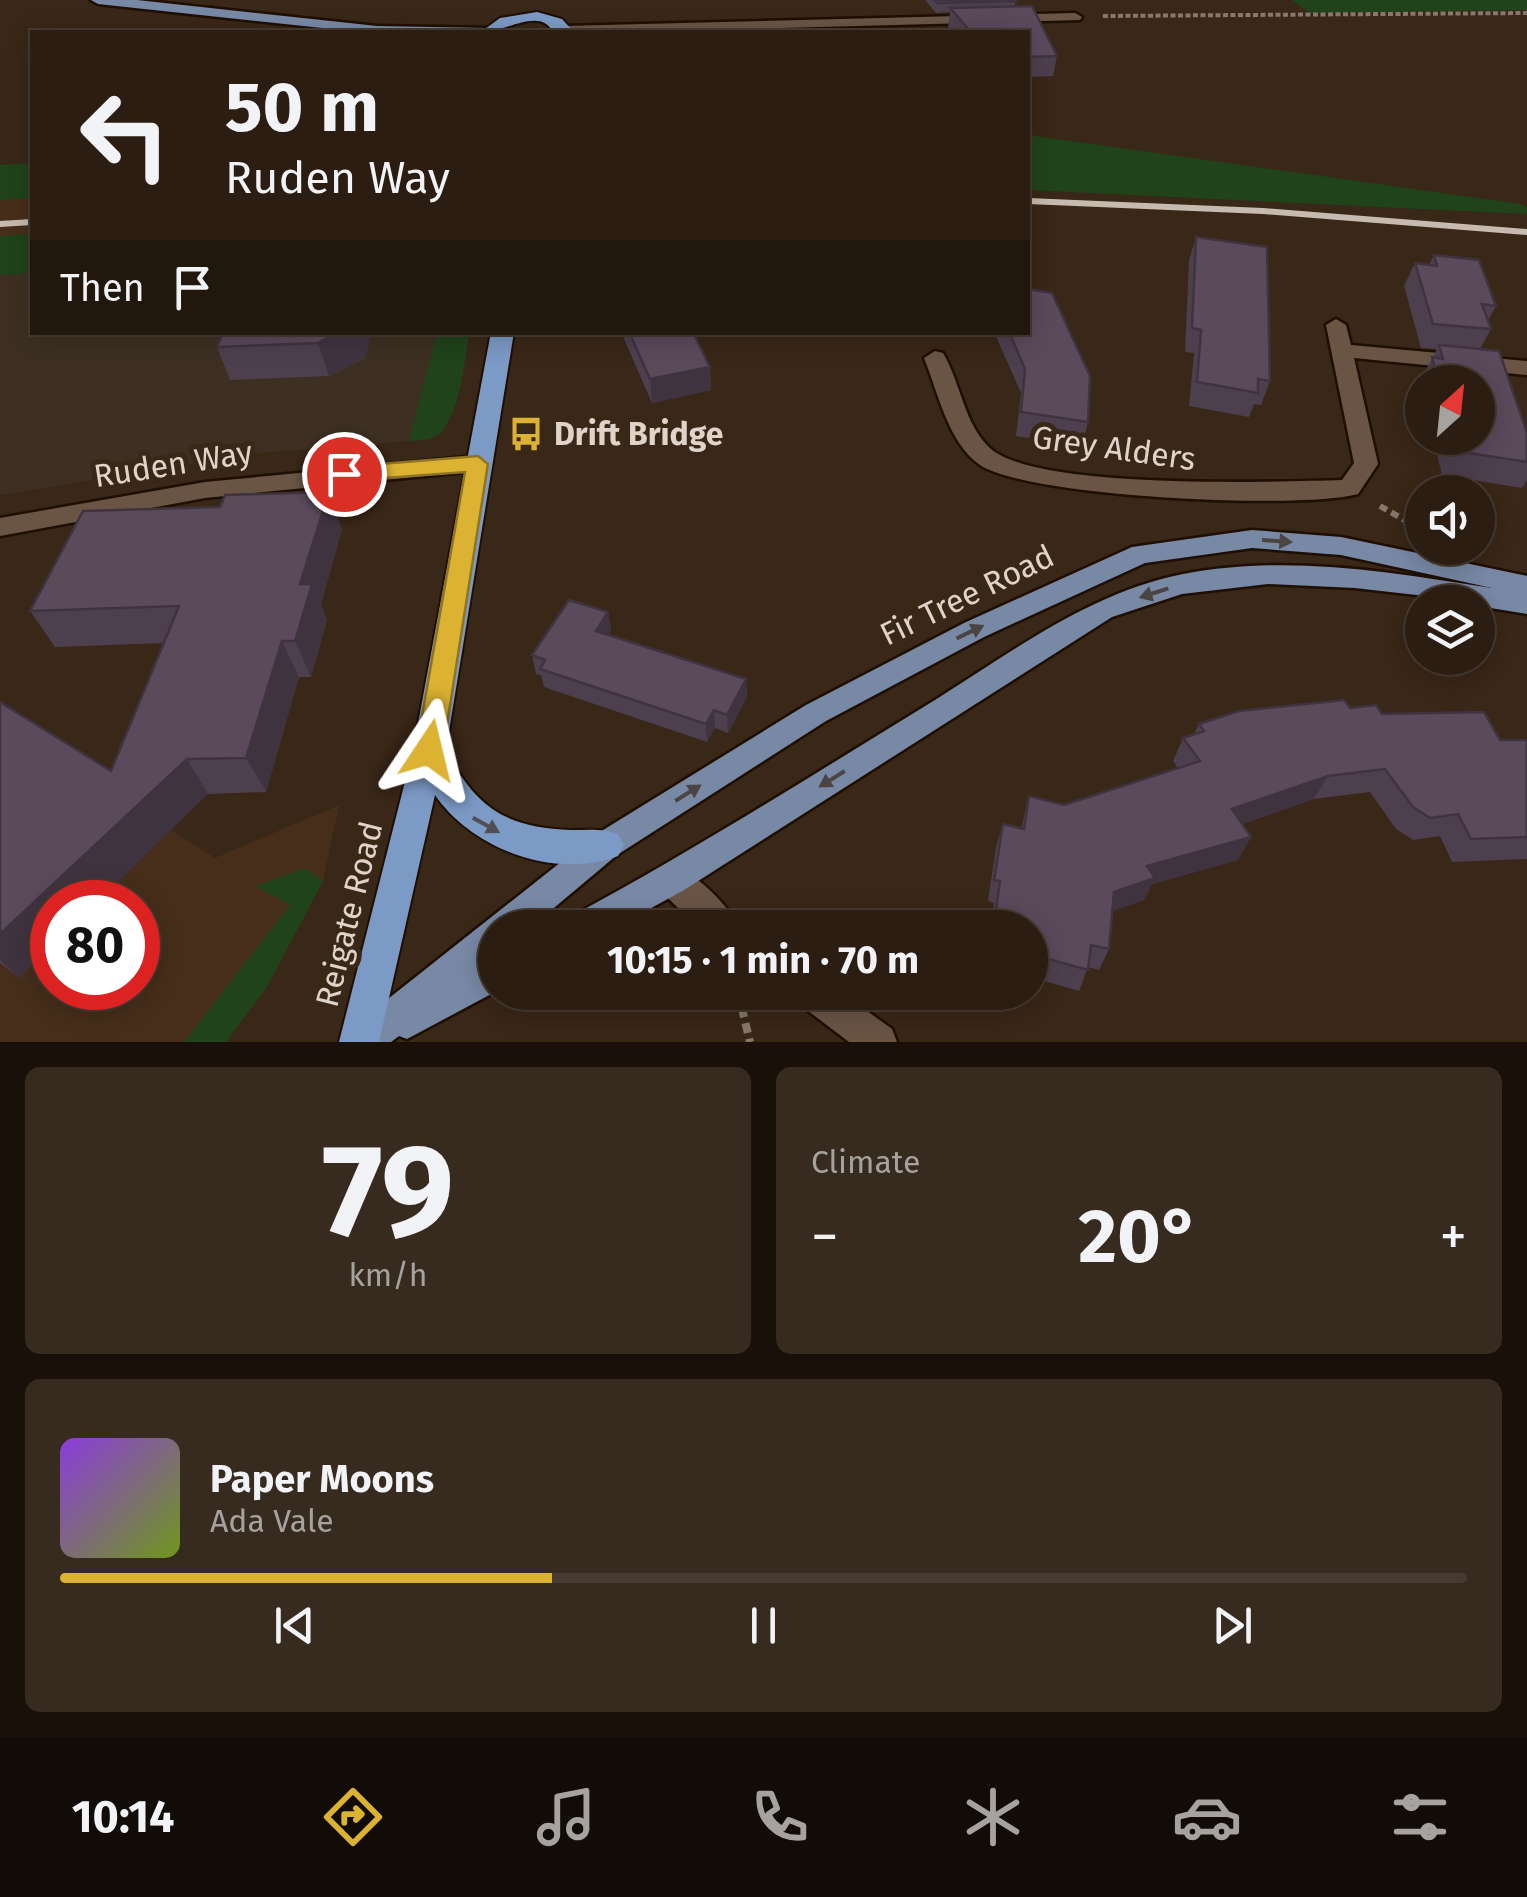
<!DOCTYPE html>
<meta charset="utf-8">
<style>
body{margin:0;font-family:"Fira Sans",sans-serif;background:#372a1f;color:#f1f3f6;height:100vh;display:flex;flex-direction:column;font-size:38px;white-space:nowrap}
*{box-sizing:border-box;margin:0}
p{font-size:32px;color:#a6a29f}
.icon{flex:none;width:55px;height:55px;fill:none;stroke:currentColor;stroke-width:2;stroke-linecap:round;stroke-linejoin:round}
.map{position:relative;height:1042px;overflow:hidden}
.sheet{display:flex;flex-direction:column;gap:25px;padding:25px;background:#181009;flex:1}
.sheet>*{flex:none}
.top-card{position:absolute;left:30px;top:30px;width:1000px;height:305px;border-radius:0px;box-shadow:0 5px 25px #0003,0 0 0 2px #473b31;background:#2b1d11;color:#f1f3f6;overflow:hidden}
.needle{width:65px;rotate:27deg}
.tools{position:absolute;left:1405px;top:365px;display:grid;gap:20px}
.tools a{display:grid;place-items:center;width:90px;height:90px;border-radius:50%;background:#2b1d11;box-shadow:0 5px 25px #0003,0 0 0 2px #473b31;font-size:50px}
.speed{position:absolute;left:30px;top:880px;display:flex;gap:20px;font-size:50px;font-weight:700;text-align:center}
.speed>*{display:grid;place-content:center;width:130px;height:130px;border-radius:50%;background:#2b1d11;box-shadow:0 5px 25px #0003,0 0 0 2px #473b31;line-height:1}
.speed .limit{border:15px solid #d22;background:#fff;color:#111}
.pin{position:absolute;display:grid;place-items:center;width:85px;height:85px;color:#fff;margin:-42px;border:5px solid #fff;border-radius:50%;box-shadow:0 2px 10px #0007}
.me{position:absolute;width:110px;margin:-55px;rotate:10deg;stroke-linejoin:round;filter:drop-shadow(0 0 8px #0008)}
.turn{display:flex;align-items:center;gap:35px;height:210px;padding:0 30px;font-size:45px}
.turn .icon{width:130px;height:130px;stroke-width:2.5}
.turn b{display:block;font-size:70px;line-height:85px}
.then{display:flex;align-items:center;height:95px;padding:0 30px;background:#0003;gap:20px;font-size:38px}
.big{font-size:75px;font-weight:700;line-height:1.1}
.sheet .widget{flex:1;display:flex;flex-direction:column;justify-content:center;gap:15px;min-width:0;padding:0 35px;border-radius:15px;background:#372a1f}
.sheet .dial{align-items:center;gap:0}
.dial b{font-size:130px;line-height:1}
.song{display:flex;align-items:center;gap:30px}
.cover{width:120px;height:120px;border-radius:15px;background:linear-gradient(135deg,hsl(270 70% 55%),hsl(80 70% 35%))}
.played{height:10px;border-radius:5px;background:linear-gradient(90deg,#dcb233 35%,#473b31 35%)}
.keys{display:flex;justify-content:space-around;direction:ltr}
.heat{display:flex;justify-content:space-between;align-items:center;font-size:55px;direction:ltr}
.sheet .tiles{flex:1;display:grid;gap:25px;grid-template-columns:1fr 1fr}
.widget:last-child{grid-column:span 2}
.trip{position:absolute;left:478px;top:910px;width:570px;height:100px;border-radius:50px;background:#2b1d11;box-shadow:0 5px 25px #0003,0 0 0 2px #473b31;font-weight:700;line-height:100px;text-align:center}
.dock{display:flex;height:160px;justify-content:space-around;align-items:center;background:#110c07;color:#a6a29f}
.dock .icon{width:70px;height:70px}
.dock .active{color:#dcb233}
.dock b{font-size:45px;color:#f1f3f6}
.map>svg:first-child{display:block}
</style>
<div class="map">
<svg width="1527" height="1042" viewBox="0 0 1527 1042">
<rect width="100%" height="100%" fill="#392717"/>
<g fill="#462e1a" fill-rule="evenodd">
<polygon points="32,164 32,273 0,275 0,166"/>
<path d="M0 721 215 858 339 805 323 881 267 987 226 1042H0ZM52 902H138V988H52Z"/>
</g>
<polygon fill="#3d3022" points="32,273 32,332 469,333 459,390 443,431 431,439 258,453 0,495 0,275"/>
<g fill="#20431b">
<polygon points="1292,0 1527,0 1527,10 1310,13"/>
<polygon points="1028,135 1521,204 1527,207 1527,214 1028,190"/>
<polygon points="32,163 32,198 0,200 0,165"/>
<polygon points="32,234 32,273 0,275 0,236"/>
<path d="M437 333H469C465 359 460 414 440 433 432 441 420 440 409 441Z"/>
<polygon points="305,868 323,881 267,987 226,1042 184,1042 290,905 255,886"/>
</g>
<g fill="none" stroke-linecap="round" stroke-linejoin="round">
<g stroke="#1f0f02" stroke-width="5">
<polygon id="service" points="1075,13 1082,17 1080,20 636,32 557,30 564,26"/>
</g>
<g stroke="#1f0f02" stroke-width="5">
<g id="minor">
<path d="M1336 319 1346 325 1351 345 1527 361V375L1354 358 1378 464 1358 494C1300 510 1028 497 980 465 948 443 938 392 924 358L935 351 943 353C961 383 964 425 991 449 1039 490 1274 482 1342 480L1354 463 1326 325Z"/>
<polygon points="477,456 489,464 485,470 205,498 0,536 0,518 205,482"/>
<path d="M672 864C695 873 729 905 739 928H698L660 890 656 879 660 868Z"/>
<polygon points="794,992 841,992 892,1029 897,1042 849,1042 799,1004"/>
</g>
</g>
<g stroke="#1f0f02" stroke-width="5">
<g id="primary">
<polygon points="91,0 137,0 377,26 488,28 495,32 360,32 98,4"/>
<path d="M1252 530 1341 537 1527 576V614L1478 606V602L1355 588 1268 584 1182 594 1112 617 684 890 615 928H565L570 917C695 850 814 774 935 700 1013 651 1091 592 1183 574 1286 554 1390 572 1492 588L1341 555 1252 548 1145 563 984 637 826 721 617 855 530 928H495V992L407 1039 399 1036 391 1042H345L350 1029 595 835 806 705 964 623 1132 547Z"/>
</g>
</g>
<g stroke="#1f0f02" stroke-width="4">
<g id="trunk">
<path d="M537 12 562 19 572 30 553 32C540 6 504 33 481 32L500 18Z"/>
<path d="M491 332H514L446 750C475 807 506 828 571 830 588 830 603 828 618 834L624 845 618 856C555 880 472 849 435 795L379 1042H339L413 750Z"/>
</g>
</g>
<polyline stroke="#88786b" stroke-width="4" stroke-dasharray="5 2.5" stroke-linecap="butt" points="1103,16 1527,13"/>
<polyline stroke="#88786b" stroke-width="6" stroke-dasharray="8 5" stroke-linecap="butt" points="1380,506 1408,522"/>
<polyline stroke="#88786b" stroke-width="8" stroke-dasharray="10 6" stroke-linecap="butt" points="738,992 750,1042"/>
<use href="#service" fill="#6a5545" fill-rule="evenodd"/>
<use href="#minor" fill="#6a5545" fill-rule="evenodd"/>
<use href="#primary" fill="#7889a6" fill-rule="evenodd"/>
<use href="#trunk" fill="#7c9ac6" fill-rule="evenodd"/>
<g stroke="#c7baaf" stroke-width="6">
<polyline points="1028,201 1263,211 1527,232"/>
<polyline points="0,224 32,222"/>
</g>
</g>
<g fill="#4e3f4f">
<polygon points="925,0 1015,0 1015,7 1057,56 1053,76 1028,77 1028,32 953,32 948,27 950,12 936,13"/>
<polygon points="1196,237 1270,381 1261,405 1254,404 1249,417 1189,406 1194,353 1185,352 1189,260"/>
<polygon points="1434,255 1496,306 1488,320 1491,329 1480,349 1527,433 1527,480 1522,488 1442,475 1433,438 1478,438 1478,382 1422,382 1422,390 1420,381 1437,349 1421,348 1404,286 1415,263 1429,265"/>
<polygon points="223,332 372,332 365,358 329,376 230,380 217,347"/>
<polygon points="621,332 693,332 710,367 711,390 652,403"/>
<polygon points="994,332 1028,332 1088,422 1082,446 1016,436 1021,393"/>
<polygon points="342,529 321,604 327,620 311,677 299,677 266,792 208,794 52,902 52,945 19,978 0,963 0,702 111,771 164,643 55,647 30,611"/>
<polygon points="608,612 611,630 608,635 746,679 747,697 728,733 715,728 707,742 544,687 541,675 536,674 532,655"/>
<polygon points="1350,708 1500,740 1527,740 1527,859 1452,862 1440,836 1413,840 1396,829 1370,792 1314,799 1242,824 1251,837 1238,860 1152,884 1144,900 1112,911 1109,949 1099,970 1088,967 1079,991 1030,977 1030,928 990,928 994,903 988,901 996,847 1003,824 1021,829 1029,796 1064,805 1178,768 1173,761 1183,738 1194,734 1199,724"/>
</g>
<g fill="#403340">
<polygon points="338,332 372,332 365,358 329,376 318,343"/>
<polygon points="710,367 711,390 652,403 650,379"/>
<polygon points="329,492 342,529 321,604 327,620 311,677 295,641 300,584"/>
<polygon points="608,612 611,630 598,649 596,631"/>
<polygon points="282,641 299,677 266,792 246,758"/>
<polygon points="746,679 747,697 728,733 727,715"/>
<polygon points="714,710 715,728 707,742 706,724"/>
<polygon points="187,759 208,794 97,902 52,902 52,945 19,978 0,960 0,934"/>
<polygon points="1328,776 1314,799 1220,832 1232,809"/>
<polygon points="1251,837 1238,860 1152,884 1144,900 1104,914 1114,892 1147,866"/>
</g>
<g fill="#5b495c" stroke="#403340" stroke-width="2.5">
<polygon points="935,0 1015,0 1016,1 937,3"/>
<polygon points="1032,6 1057,56 1028,57 1028,32 971,32 950,8"/>
<polygon points="1196,237 1267,247 1270,381 1258,379 1258,393 1197,382 1201,330 1192,328"/>
<polygon points="1434,255 1479,260 1496,306 1482,304 1491,329 1433,324 1415,263 1437,266"/>
<polygon points="1028,289 1052,293 1090,376 1088,422 1021,412 1025,369 1009,332 1028,332"/>
<polygon points="223,332 338,332 318,343 217,347"/>
<polygon points="629,332 693,332 710,367 650,379"/>
<polygon points="1439,345 1499,351 1527,433 1527,462 1455,451 1452,438 1478,438 1478,382 1438,382 1432,357 1443,359"/>
<polygon points="329,492 300,584 312,584 295,641 282,641 246,758 187,759 0,934 0,702 111,771 179,606 30,611 83,511 220,507 225,495"/>
<polygon points="569,600 608,612 596,631 746,679 727,715 714,710 706,724 540,669 545,660 532,655"/>
<polygon points="1344,700 1350,708 1376,705 1382,714 1484,712 1500,740 1527,740 1527,837 1471,839 1458,814 1430,818 1413,807 1385,769 1328,776 1232,809 1251,837 1147,866 1155,878 1114,892 1109,949 1091,945 1088,970 1030,954 1030,928 1025,928 1025,925 995,917 1000,881 994,880 1003,824 1024,829 1029,796 1064,805 1200,761 1183,738 1204,731 1199,724 1239,711"/>
</g>
<defs><path id="oneway-solid" d="M-6-.8H1V-3.2L6.5 0L1 3.2V.8H-6Z" transform="scale(2.5)"/></defs>
<g fill="#4c4442">
<use href="#oneway-solid" transform="translate(1277 541) rotate(4)"/>
<use href="#oneway-solid" transform="translate(1154 593) rotate(162)"/>
<use href="#oneway-solid" transform="translate(970 632) rotate(-26)"/>
<use href="#oneway-solid" transform="translate(832 779) rotate(148)"/>
<use href="#oneway-solid" transform="translate(688 793) rotate(-32)"/>
</g>
<use fill="#504f54" href="#oneway-solid" transform="translate(486 825) rotate(29)"/>
<polygon fill="#dcb233" stroke="#8f7421" stroke-width="2.5" points="478,456 488,464 443,750 439,758 429,762 420,758 416,750 465,472 344,481 333,474 344,467"/>
<defs>
<g id="bus-bare" transform="scale(2.7)"><path d="M-5-6H5V4H4V6H2V4H-2V6H-4V4H-5ZM-3.5-4V0h7V-4ZM-3.5 1.2v1.5H-2V1.2ZM2 1.2v1.5H3.5V1.2Z" fill="#dcb233" stroke="#392717" stroke-width="2.5" paint-order="stroke"/></g>
</defs>
<g fill-rule="evenodd">
<use href="#bus-bare" x="526" y="434"/>
</g>
<g text-anchor="middle" dominant-baseline="central" stroke-width="10" stroke-linejoin="round" paint-order="stroke">
<g font-size="32" font-weight="bold" fill="#e0d4ca" stroke="#392717" text-anchor="start">
<text x="554" y="434">Drift Bridge</text>
</g>
<g font-size="32" fill="#e0d4ca" stroke="#392717">
<text transform="translate(1114 448) rotate(8)">Grey Alders</text>
<text transform="translate(173 464) rotate(-9)">Ruden Way</text>
<text transform="translate(967 595) rotate(-26)">Fir Tree Road</text>
<text transform="translate(349 914) rotate(-76)">Reigate Road</text>
</g>
</g>
</svg>
<div class="tools">
<a><svg class="needle" viewBox="-14 -14 28 28"><path d="M0-13l5 13h-10z" fill="#e53935"/><path d="M0 13l5-13h-10z" fill="#a6a29f"/></svg></a>
<a><svg class="icon" aria-label="sound" viewBox="0 0 24 24"><path d="M4 9h4l5-4v14l-5-4H4zM17 9q2 3 0 6"/></svg></a>
<a><svg class="icon" aria-label="layers" viewBox="0 0 24 24"><path d="M12 4l9 5-9 5-9-5zM3 14l9 5 9-5"/></svg></a>
</div>
<div class="speed"><div class="limit">80</div></div>
<div class="pin" style="left:344px;top:474px;background:#d93025"><svg class="icon" aria-label="arrive" viewBox="0 0 24 24"><path d="M6 21V4h12l-3 4 3 4H6"/></svg></div>
<svg class="me" style="left:429px;top:750px" viewBox="-20 -20 40 40"><path d="M0-17L14 15 0 8-14 15z" fill="#dcb233" stroke="#fff" stroke-width="4"/></svg>
<div class="trip">10:15 · 1 min · 70 m</div>
<div class="top-card">
<div class="turn"><svg class="icon" aria-label="left" viewBox="0 0 24 24"><path d="M17 20v-9H6M10 6l-5 5 5 5"/></svg><div><b>50 m</b>Ruden Way</div></div>
<div class="then">Then<svg class="icon" aria-label="arrive" viewBox="0 0 24 24"><path d="M6 21V4h12l-3 4 3 4H6"/></svg></div>
</div>
</div>
<section class="sheet">
<div class="tiles">
<div class="widget dial"><b>79</b><p>km/h</p></div>
<div class="widget"><p>Climate</p>
<div class="heat"><a>−</a><b class="big">20°</b><a>+</a></div>
</div>
<div class="widget">
<div class="song"><i class="cover"></i><div><b>Paper Moons</b><p>Ada Vale</p></div></div>
<div class="played"></div>
<div class="keys"><svg class="icon" aria-label="previous" viewBox="0 0 24 24"><path d="M18 5L8 12l10 7zM5 5v14"/></svg><svg class="icon" aria-label="pause" viewBox="0 0 24 24"><path d="M8 5v14M16 5v14"/></svg><svg class="icon" aria-label="next" viewBox="0 0 24 24"><path d="M6 5l10 7-10 7zM19 5v14"/></svg></div>
</div>
</div>
</section>
<nav class="dock">
<b>10:14</b>
<svg class="icon active" aria-label="directions" viewBox="0 0 24 24"><path d="M12 3l9 9-9 9-9-9zM9 14v-3h6M13 9l2 2-2 2"/></svg>
<svg class="icon" aria-label="music" viewBox="0 0 24 24"><path d="M9 18V5l10-2v13"/><circle cx="6" cy="18" r="3"/><circle cx="16" cy="16" r="3"/></svg>
<svg class="icon" aria-label="phone" viewBox="0 0 24 24"><path d="M5 4h4l2 5-3 2q2 4 5 5l2-3 5 2v4C11 20 4 13 5 4z"/></svg>
<svg class="icon" aria-label="climate" viewBox="0 0 24 24"><path d="M12 3v18M4 7l16 10M4 17L20 7"/></svg>
<svg class="icon" aria-label="car" viewBox="0 0 24 24"><path d="M5 17H2v-5l4-1 3-4h7l3 4 3 1v5h-3M9 17h6M6 11h13"/><circle cx="7" cy="17" r="2"/><circle cx="17" cy="17" r="2"/></svg>
<svg class="icon" aria-label="filters" viewBox="0 0 24 24"><path d="M4 7h16M4 17h16"/><circle cx="9" cy="7" r="2"/><circle cx="15" cy="17" r="2"/></svg>
</nav>
